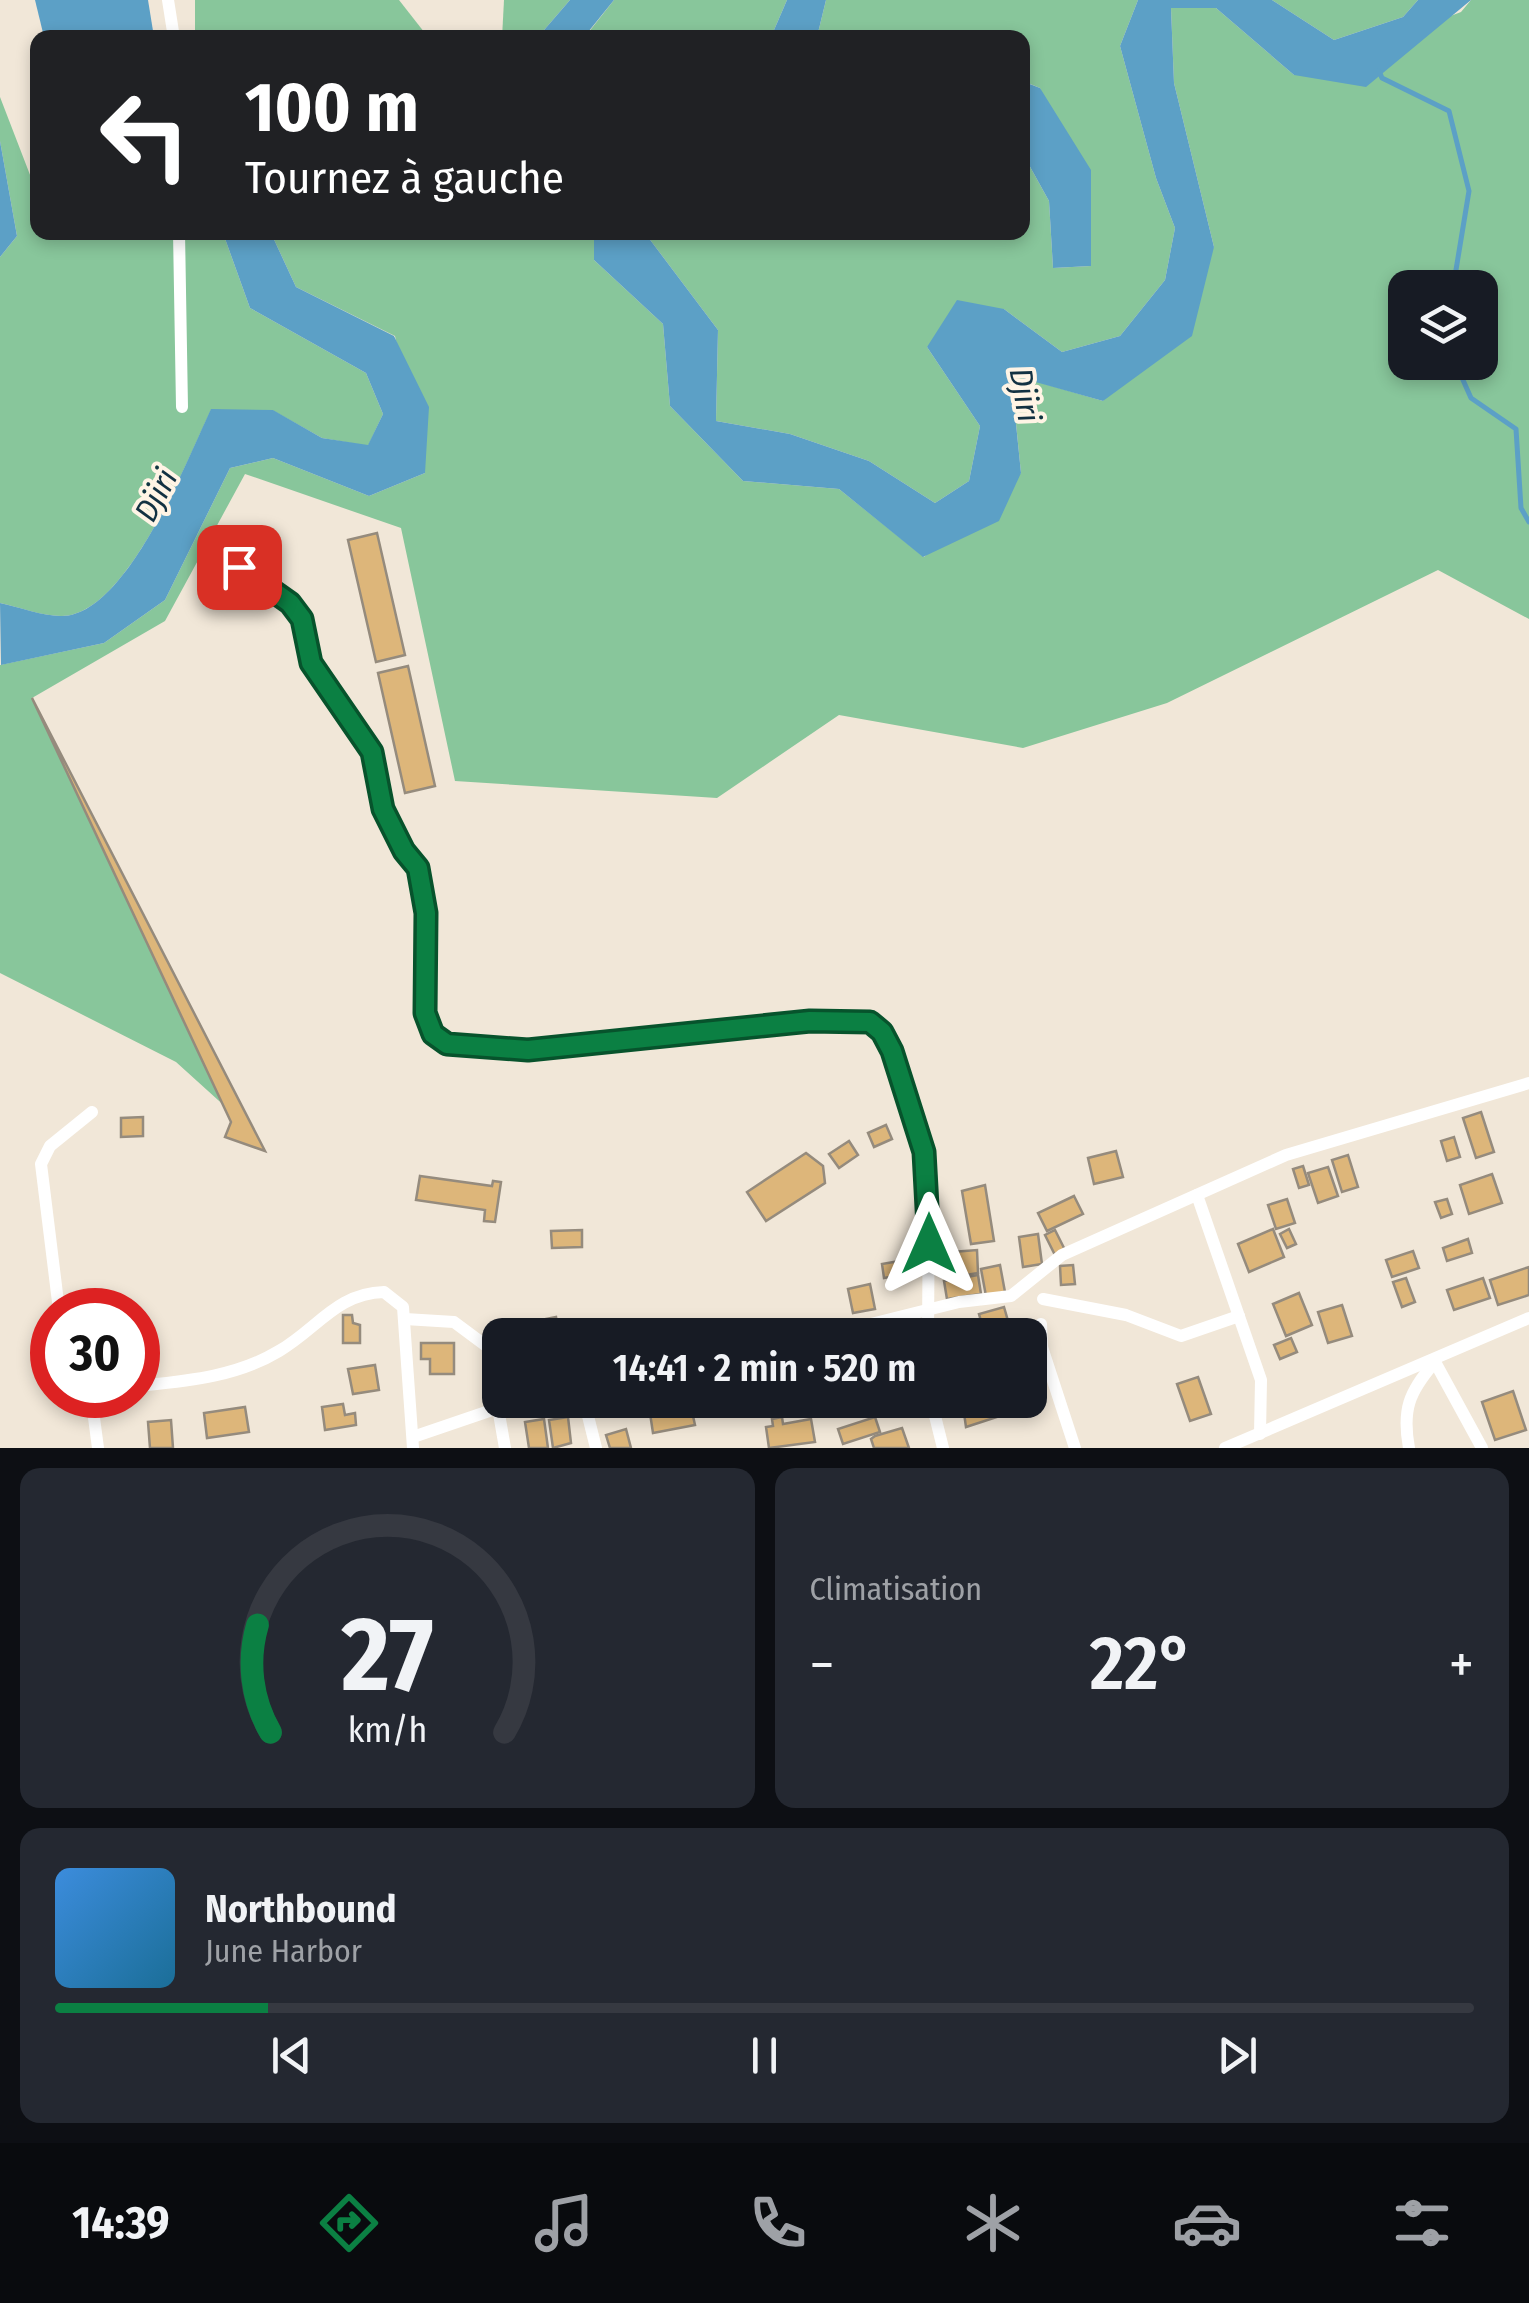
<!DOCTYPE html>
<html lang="fr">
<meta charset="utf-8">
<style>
body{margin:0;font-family:"Fira Sans Condensed",sans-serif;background:#242831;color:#f1f3f6;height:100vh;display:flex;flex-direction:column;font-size:38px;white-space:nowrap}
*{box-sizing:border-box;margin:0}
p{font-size:32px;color:#9ea1a6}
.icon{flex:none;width:55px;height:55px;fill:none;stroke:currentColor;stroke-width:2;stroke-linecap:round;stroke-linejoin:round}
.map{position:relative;height:1448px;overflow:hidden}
.drawer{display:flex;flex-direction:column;gap:20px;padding:20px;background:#0d0f14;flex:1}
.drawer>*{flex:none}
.top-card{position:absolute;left:30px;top:30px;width:1000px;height:210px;border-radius:20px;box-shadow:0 5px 15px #0003;background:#202124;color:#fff;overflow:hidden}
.controls{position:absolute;left:1388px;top:270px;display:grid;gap:20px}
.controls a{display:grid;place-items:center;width:110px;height:110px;border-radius:20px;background:#171b24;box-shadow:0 5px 15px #0003;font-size:50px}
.speed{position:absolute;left:30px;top:1288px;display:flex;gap:20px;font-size:50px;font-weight:700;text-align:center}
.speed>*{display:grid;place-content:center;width:130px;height:130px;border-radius:50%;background:#171b24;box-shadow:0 5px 15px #0003;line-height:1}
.speed .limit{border:15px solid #d22;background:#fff;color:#111}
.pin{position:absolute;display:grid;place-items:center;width:85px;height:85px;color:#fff;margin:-42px;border-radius:20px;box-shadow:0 5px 15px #0006}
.me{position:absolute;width:110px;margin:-55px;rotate:0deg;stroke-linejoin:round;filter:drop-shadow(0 0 8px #0008)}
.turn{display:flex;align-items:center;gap:35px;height:210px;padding:0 50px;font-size:45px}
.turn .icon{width:130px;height:130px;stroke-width:2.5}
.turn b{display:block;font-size:70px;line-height:85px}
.big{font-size:75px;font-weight:600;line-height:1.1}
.drawer .card{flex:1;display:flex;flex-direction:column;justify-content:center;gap:15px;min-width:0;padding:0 35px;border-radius:20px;background:#242831}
.drawer .dial{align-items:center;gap:0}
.dial svg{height:260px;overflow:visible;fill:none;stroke:#363941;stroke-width:7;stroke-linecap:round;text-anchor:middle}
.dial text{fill:#f1f3f6;stroke:none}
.song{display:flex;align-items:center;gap:30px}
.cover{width:120px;height:120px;border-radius:15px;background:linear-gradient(135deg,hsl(210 70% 55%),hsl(200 70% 35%))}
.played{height:10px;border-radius:5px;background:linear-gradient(90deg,#0b8043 15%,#363941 15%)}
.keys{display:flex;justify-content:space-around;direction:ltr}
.heat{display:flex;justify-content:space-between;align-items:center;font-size:55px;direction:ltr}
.drawer .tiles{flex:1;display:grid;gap:20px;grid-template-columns:1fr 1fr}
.card:last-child{grid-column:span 2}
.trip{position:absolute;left:482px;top:1318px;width:565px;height:100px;border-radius:20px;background:#171b24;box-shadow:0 5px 15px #0003;font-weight:600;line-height:100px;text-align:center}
.tab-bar{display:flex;height:160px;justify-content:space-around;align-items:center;background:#090b0e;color:#9ea1a6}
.tab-bar .icon{width:70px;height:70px}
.tab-bar .active{color:#0b8043}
.tab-bar b{font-size:45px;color:#f1f3f6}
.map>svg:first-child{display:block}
</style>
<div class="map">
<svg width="1529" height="1448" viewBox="0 0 1529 1448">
<rect width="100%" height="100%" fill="#f1e7d8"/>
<g fill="#88c69b" fill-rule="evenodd">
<polygon points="195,0 399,0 428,37 195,37"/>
<polygon points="504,0 570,0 538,37 502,38"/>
<polygon points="614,0 787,0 771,37 584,38"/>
<polygon points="826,0 1138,0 1120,46 1156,178 1175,228 1165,280 1120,336 1062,352 1004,309 927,347 980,426 969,481 935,503 869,461 790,434 716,421 718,330 645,233 1022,232 1023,154 1049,201 1053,268 1091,266 1040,88 1023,81 1022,38 817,37"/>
<polygon points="1272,0 1418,0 1403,17 1334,40"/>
<path d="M1471 0H1529V619L1438 570 1167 703 1023 748 839 715 717 798 455 781 401 528 245 474 165 621 32 698 239 1119 176 1062 0 973V665L104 643 165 600 230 468 273 458 369 496 425 473 395 336 296 287 271 233H594V260L663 324 670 406 743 481 839 489 924 557 1021 473 1011 374 1103 401 1214 247 1174 83 1171 8H1216L1294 75 1461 12ZM1405 288H1480V362H1405Z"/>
<path d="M0 97 37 193 38 232 223 233 250 308 366 373 383 414 368 446 322 438 272 410H211C187 460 126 617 61 616 41 616 19 607 0 603V257L17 236 0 141Z"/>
</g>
<g fill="#5ca0c6">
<polygon points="35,0 148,0 154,37 44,37"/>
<polygon points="570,0 614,0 584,37 538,37"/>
<polygon points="787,0 826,0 817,37 771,37"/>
<polygon points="1138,0 1272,0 1334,40 1403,17 1418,0 1471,0 1366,87 1294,75 1216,8 1171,8 1174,83 1214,247 1192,336 1103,401 1011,375 1021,473 999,521 923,557 839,489 743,481 670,406 663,324 594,260 594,233 645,233 718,330 716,421 790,434 869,461 935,503 969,481 980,426 927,347 957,300 1004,309 1062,352 1120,336 1165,280 1175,228 1156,178 1120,46"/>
<polygon points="1022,81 1040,88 1091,170 1091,266 1053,268 1049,201 1023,154"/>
<polygon points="0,141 17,236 0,257"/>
<path d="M223 233H271L296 287 394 336 429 407 425 473 369 496 273 458 230 468 165 600 104 643 1 665 0 603C19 607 42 616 61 616 126 617 187 460 211 409L273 410 322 438 368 445 383 414 366 373 250 308Z"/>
</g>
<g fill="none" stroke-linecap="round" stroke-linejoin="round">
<g stroke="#5ca0c6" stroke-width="5">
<polyline points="1379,71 1382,78 1449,111 1469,191 1453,288"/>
<polyline points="1455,362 1471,398 1516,429 1521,508 1529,522"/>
</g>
</g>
<g fill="#ddb67a" stroke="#958b7d" stroke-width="2.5">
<polygon points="377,533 405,655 376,662 348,540"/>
<polygon points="408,666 435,786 405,793 378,673"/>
<polygon points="32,698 265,1151 225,1137 231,1122"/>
<polygon points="1481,1112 1494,1152 1476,1158 1463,1118"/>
<polygon points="143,1117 143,1136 121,1137 121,1118"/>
<polygon points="886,1125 892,1139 874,1147 868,1133"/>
<polygon points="1454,1137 1460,1157 1447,1161 1441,1141"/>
<polygon points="849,1141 858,1155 839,1168 829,1154"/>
<polygon points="1116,1151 1123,1177 1094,1184 1088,1158"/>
<polygon points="806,1153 823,1166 825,1183 766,1221 747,1192"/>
<polygon points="1348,1155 1358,1187 1342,1192 1332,1160"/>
<polygon points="1303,1166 1309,1185 1299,1188 1293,1169"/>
<polygon points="1328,1167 1338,1196 1318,1203 1308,1173"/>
<polygon points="1492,1174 1502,1203 1469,1214 1460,1185"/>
<polygon points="420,1176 492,1186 493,1181 501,1182 495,1222 484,1221 485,1210 416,1200"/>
<polygon points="985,1185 994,1241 971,1244 962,1191"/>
<polygon points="1074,1196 1083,1214 1047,1231 1038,1213"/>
<polygon points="1287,1199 1295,1223 1276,1229 1268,1205"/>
<polygon points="1447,1199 1452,1214 1441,1218 1435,1202"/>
<polygon points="1273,1229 1284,1257 1249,1272 1238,1244"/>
<polygon points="1289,1229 1296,1244 1287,1248 1280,1234"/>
<polygon points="582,1230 582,1247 552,1248 551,1231"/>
<polygon points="1055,1230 1066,1252 1056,1257 1045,1235"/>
<polygon points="1038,1234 1042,1264 1023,1267 1019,1237"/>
<polygon points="1468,1239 1472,1253 1447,1261 1443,1248"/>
<polygon points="977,1250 978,1273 954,1277 952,1252"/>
<polygon points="1413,1251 1419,1268 1392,1277 1386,1260"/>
<polygon points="905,1260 907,1274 884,1278 882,1264"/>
<polygon points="1000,1265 1005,1292 986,1296 981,1269"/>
<polygon points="1073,1265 1075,1284 1061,1285 1060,1266"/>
<polygon points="1529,1267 1529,1295 1498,1305 1490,1280"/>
<polygon points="978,1275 981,1294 947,1299 944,1281"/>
<polygon points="1406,1278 1415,1302 1402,1307 1393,1282"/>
<polygon points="1483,1278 1490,1298 1454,1310 1447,1290"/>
<polygon points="870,1284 875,1309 853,1313 848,1289"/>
<polygon points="1299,1293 1312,1325 1286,1336 1273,1304"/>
<polygon points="1342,1305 1352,1336 1328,1343 1318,1312"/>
<polygon points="1004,1307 1008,1321 983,1328 979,1314"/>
<polygon points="343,1315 352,1315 353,1323 360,1325 360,1343 343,1343"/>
<polygon points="556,1317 559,1335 528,1335 526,1323"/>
<polygon points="1291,1338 1297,1352 1280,1359 1274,1345"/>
<polygon points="421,1343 454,1343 454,1374 430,1374 430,1359 421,1359"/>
<polygon points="375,1365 379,1390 353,1394 348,1369"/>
<polygon points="1198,1377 1211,1414 1190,1421 1177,1384"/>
<polygon points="1513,1391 1526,1430 1495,1440 1482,1402"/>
<polygon points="648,1400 666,1400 667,1411 691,1407 695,1425 653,1433"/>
<polygon points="957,1400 992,1400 997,1417 966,1427 963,1406"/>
<polygon points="343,1404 345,1415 355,1413 356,1425 325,1430 322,1407"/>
<polygon points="245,1407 249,1432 207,1438 204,1413"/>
<polygon points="568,1417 571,1443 553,1448 549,1420"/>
<polygon points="782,1417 783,1424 811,1419 815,1442 769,1448 766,1427 773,1426 772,1419"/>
<polygon points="875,1417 880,1432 843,1444 838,1429"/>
<polygon points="544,1419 548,1448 529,1448 525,1422"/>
<polygon points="171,1420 173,1448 150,1448 148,1422"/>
<polygon points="902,1428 909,1448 874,1448 871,1439 875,1436"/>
<polygon points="626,1429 631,1448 610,1448 606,1435"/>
</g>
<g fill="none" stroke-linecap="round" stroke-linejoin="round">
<g stroke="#fff" stroke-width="12">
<polyline points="168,0 174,38"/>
<polyline points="179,232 182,407"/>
<polyline points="239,567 290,603 302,619 311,663 372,752 383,809 404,851 419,868 426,913 425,1013 433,1034 447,1044 527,1050 809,1021 870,1022 882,1032 892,1051 924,1151 929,1194 928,1335"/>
<polyline points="1197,1195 1261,1380 1260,1434"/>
<polyline points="1043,1299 1126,1315 1181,1336 1239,1316"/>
<polyline points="59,1310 41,1164 50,1146 92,1112"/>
<polyline points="405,1319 454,1322 497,1354 498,1408 505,1448"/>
<polyline points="1041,1324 1042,1347 1075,1448"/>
<polyline points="827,1335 959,1302 1011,1296 1062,1255 1286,1155 1529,1083"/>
<polyline points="1435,1362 1482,1448"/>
<path d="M138 1386C186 1381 236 1377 279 1351 317 1329 337 1293 384 1292L403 1307 413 1448"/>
<polyline points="91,1395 98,1448"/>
<polyline points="584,1400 596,1448"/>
<polyline points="931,1400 943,1448"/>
<polyline points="413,1437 498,1408 543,1400"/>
<polyline points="1225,1448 1529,1318"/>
<path d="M1409 1448C1402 1410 1409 1392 1434 1363"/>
</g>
</g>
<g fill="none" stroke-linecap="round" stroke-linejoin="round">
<g stroke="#07532c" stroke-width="25">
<polyline id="route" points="239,567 290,603 302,619 311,663 372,752 383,809 404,851 418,868 426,913 425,1013 433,1034 447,1044 528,1050 810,1021 870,1022 882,1032 892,1051 924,1152 929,1244"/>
</g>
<use href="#route" stroke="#0b8043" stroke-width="18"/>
</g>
<g text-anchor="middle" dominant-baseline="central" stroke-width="8" stroke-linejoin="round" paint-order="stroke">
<g font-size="32" font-style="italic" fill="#123142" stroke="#fff4e5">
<text transform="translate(1025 395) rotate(80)">Djiri</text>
<text transform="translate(156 495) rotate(-62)">Djiri</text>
</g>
</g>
</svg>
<div class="controls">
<a><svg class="icon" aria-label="layers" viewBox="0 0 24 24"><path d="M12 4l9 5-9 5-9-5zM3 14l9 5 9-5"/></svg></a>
</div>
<div class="speed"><div class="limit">30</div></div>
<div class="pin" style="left:239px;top:567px;background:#d93025"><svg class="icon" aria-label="arrive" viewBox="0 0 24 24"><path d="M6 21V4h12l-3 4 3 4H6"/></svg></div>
<svg class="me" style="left:929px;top:1244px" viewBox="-20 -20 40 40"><path d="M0-17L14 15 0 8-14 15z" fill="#0b8043" stroke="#fff" stroke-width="4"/></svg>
<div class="trip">14:41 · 2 min · 520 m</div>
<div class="top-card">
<div class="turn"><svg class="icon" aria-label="left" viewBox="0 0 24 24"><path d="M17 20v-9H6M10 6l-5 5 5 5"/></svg><div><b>100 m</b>Tournez à gauche</div></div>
</div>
</div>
<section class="drawer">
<div class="tiles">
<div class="card dial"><svg viewBox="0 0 100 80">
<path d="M14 69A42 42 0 1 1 86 69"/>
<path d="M14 69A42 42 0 0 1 10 36" stroke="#0b8043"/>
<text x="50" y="56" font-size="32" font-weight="700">27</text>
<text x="50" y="72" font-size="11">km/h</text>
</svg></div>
<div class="card"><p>Climatisation</p>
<div class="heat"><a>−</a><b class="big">22°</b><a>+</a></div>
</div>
<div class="card">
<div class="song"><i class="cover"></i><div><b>Northbound</b><p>June Harbor</p></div></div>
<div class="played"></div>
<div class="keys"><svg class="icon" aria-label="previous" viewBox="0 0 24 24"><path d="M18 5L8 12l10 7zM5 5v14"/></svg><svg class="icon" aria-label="pause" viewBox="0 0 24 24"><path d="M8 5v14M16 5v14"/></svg><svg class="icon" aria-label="next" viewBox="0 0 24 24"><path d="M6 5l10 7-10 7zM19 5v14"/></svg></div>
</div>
</div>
</section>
<nav class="tab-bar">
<b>14:39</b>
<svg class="icon active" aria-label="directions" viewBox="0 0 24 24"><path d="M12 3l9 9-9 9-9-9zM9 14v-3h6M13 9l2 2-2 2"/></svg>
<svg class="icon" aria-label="music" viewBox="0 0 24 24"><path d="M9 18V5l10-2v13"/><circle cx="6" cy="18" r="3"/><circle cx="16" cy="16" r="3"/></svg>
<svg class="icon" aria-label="phone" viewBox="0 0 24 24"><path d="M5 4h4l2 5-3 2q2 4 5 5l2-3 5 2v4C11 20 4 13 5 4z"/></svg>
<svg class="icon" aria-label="climate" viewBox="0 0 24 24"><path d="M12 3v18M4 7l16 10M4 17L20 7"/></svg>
<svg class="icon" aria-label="car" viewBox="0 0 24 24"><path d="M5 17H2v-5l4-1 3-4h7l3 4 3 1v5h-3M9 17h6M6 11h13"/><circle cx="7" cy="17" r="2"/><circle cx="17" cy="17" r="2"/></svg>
<svg class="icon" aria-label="filters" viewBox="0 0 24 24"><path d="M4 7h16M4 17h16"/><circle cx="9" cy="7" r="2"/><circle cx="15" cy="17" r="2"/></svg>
</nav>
